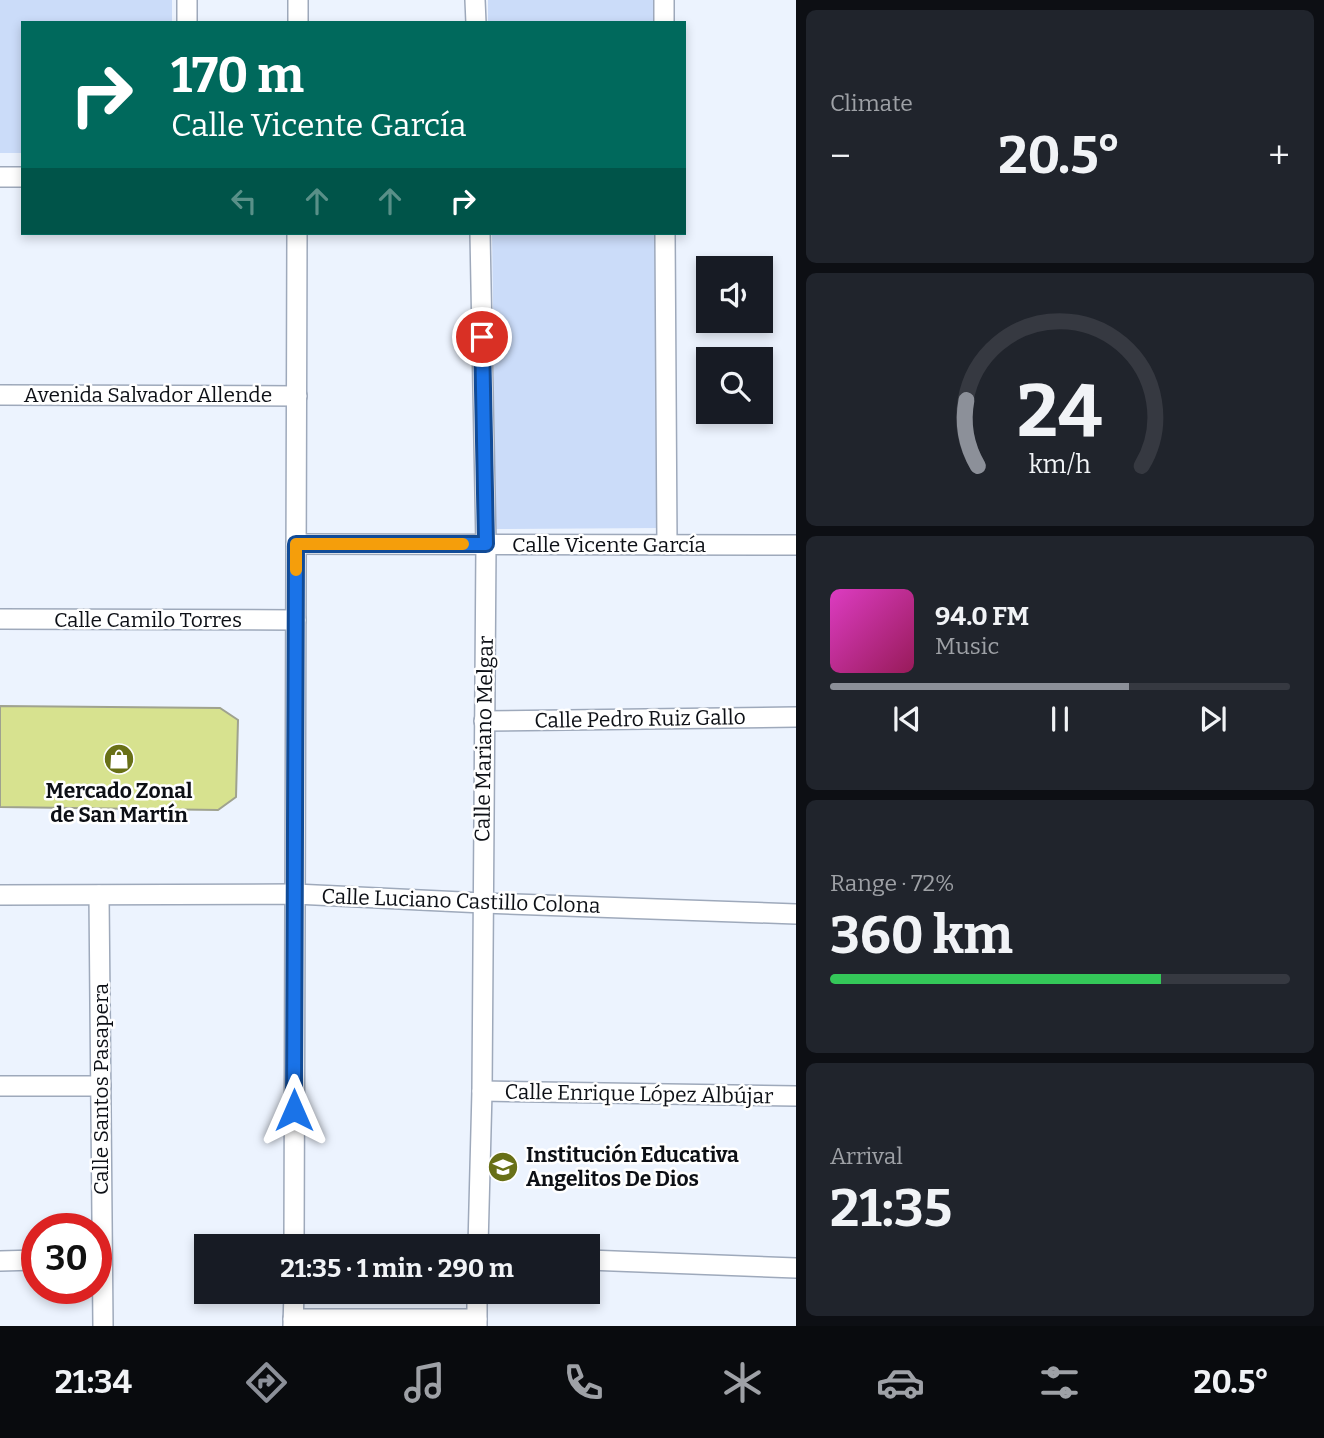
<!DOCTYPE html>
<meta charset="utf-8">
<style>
body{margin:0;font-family:Bitter,serif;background:#20242c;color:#f1f3f6;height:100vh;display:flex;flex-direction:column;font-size:26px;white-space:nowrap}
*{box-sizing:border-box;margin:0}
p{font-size:23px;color:#9ea1a6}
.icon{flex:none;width:38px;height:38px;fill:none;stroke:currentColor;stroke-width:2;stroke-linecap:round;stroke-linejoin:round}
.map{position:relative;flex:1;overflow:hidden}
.details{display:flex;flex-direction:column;gap:10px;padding:10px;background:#0d0f14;width:528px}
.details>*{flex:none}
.hud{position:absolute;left:21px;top:21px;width:665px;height:214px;border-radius:0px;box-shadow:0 4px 10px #0003;background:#00695c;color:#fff;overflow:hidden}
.fabs{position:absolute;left:696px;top:256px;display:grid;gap:14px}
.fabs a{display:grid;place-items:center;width:77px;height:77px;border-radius:0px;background:#171b24;box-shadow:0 4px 10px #0003;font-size:35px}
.speed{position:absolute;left:21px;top:1213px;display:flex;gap:14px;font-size:35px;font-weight:700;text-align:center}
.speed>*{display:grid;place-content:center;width:91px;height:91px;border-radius:50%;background:#171b24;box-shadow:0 4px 10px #0003;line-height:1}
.speed .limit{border:10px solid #d22;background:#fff;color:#111}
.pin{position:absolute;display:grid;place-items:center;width:60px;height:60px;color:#fff;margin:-30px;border:4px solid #fff;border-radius:50%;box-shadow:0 2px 7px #0007}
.me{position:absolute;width:77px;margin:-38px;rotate:0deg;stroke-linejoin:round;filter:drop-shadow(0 0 5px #0008)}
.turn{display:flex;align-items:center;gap:24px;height:147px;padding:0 35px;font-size:32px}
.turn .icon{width:91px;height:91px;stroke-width:2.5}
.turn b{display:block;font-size:49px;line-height:60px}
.lanes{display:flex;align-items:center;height:66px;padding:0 35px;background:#0003;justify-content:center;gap:35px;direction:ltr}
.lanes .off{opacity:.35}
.big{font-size:52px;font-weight:700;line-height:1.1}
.details .widget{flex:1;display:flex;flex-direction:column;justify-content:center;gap:10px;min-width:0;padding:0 24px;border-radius:10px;background:#20242c}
.details .dial{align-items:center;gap:0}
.dial svg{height:182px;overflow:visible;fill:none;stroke:#363941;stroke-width:7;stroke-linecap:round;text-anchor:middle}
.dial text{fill:#f1f3f6;stroke:none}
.song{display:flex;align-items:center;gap:21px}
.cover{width:84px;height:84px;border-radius:10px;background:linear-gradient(135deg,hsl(310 70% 55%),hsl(330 70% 35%))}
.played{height:7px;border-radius:4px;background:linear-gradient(90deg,#8c9099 65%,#363941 65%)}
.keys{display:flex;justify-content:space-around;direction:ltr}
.heat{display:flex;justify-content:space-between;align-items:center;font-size:38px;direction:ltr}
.charge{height:10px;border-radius:5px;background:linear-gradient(90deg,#34c759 72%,#363941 0)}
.trip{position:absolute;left:194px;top:1234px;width:406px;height:70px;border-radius:0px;background:#171b24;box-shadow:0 4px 10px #0003;font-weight:700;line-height:70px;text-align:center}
.tabs{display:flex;height:112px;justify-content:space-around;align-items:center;background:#090b0e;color:#9ea1a6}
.tabs .icon{width:49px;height:49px}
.tabs .active{color:#8c9099}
.tabs b{font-size:32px;color:#f1f3f6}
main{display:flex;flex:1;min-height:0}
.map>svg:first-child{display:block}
</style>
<main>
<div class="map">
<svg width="796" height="1326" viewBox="0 0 796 1326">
<rect width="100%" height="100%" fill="#ecf3fe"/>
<g fill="#cbdcf9">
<polygon points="0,0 172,0 172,23 23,23 23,153 0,153"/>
<polygon points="488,0 657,0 658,23 488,23"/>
<polygon points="492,233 659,233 661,528 496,529"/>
</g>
<polygon fill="#d7e28f" stroke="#9fa28f" stroke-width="2" points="0,706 220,708 238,720 236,797 218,810 0,807"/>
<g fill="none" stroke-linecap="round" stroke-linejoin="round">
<g stroke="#9ea9bb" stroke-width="22">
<g id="minor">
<polyline points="475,0 476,23"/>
<polyline points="664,0 664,23"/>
<polyline points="187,23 187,0"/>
<polyline points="298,23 298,0"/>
<polyline points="0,177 23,177"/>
<polyline points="665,233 667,545"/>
<polyline points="0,395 297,396"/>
<polyline points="296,544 796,545"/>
<polyline points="0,619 296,620"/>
<polyline points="484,721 796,717"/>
<polyline points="0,895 295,894 483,903 796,914"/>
<polyline points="99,895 103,1326"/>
<polyline points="0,1086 101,1086"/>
<polyline points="482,1091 796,1096"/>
<polyline points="294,1246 297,233"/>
<polyline points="478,1246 482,1091 486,545 480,233"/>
<polyline points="588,1260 796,1268"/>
<polyline points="0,1261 37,1260"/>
<polyline points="293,1319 477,1319"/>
<polyline points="293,1326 294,1292"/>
<polyline points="477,1326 477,1292"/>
</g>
</g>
<use href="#minor" stroke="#fff" stroke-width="19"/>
</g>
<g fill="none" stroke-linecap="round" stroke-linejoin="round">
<g stroke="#114b97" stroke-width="18">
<polyline id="route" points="294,1110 296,544 486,544 482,337"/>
</g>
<use href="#route" stroke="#1a73e8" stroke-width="12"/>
<polyline stroke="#f59e0b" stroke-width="12" points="296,570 296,544 463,544"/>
</g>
<defs>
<g id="shop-disc" transform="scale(1.575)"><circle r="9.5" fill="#687017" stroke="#fff"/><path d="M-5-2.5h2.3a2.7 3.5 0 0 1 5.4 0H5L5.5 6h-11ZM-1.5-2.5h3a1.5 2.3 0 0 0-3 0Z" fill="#fff"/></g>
<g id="school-disc" transform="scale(1.575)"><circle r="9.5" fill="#687017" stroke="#fff"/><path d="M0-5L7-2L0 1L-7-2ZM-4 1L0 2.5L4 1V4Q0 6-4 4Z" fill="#fff"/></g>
</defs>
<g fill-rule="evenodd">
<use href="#shop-disc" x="119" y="759"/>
<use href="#school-disc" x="503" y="1167"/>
</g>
<g text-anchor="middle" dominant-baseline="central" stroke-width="5" stroke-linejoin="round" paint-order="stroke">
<g font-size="21" fill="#0d1016" stroke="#fff">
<text x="148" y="395">Avenida Salvador Allende</text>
<text x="609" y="545">Calle Vicente García</text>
<text x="148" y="620">Calle Camilo Torres</text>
<text transform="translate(640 719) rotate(-1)">Calle Pedro Ruiz Gallo</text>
<text transform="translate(484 739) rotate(-89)">Calle Mariano Melgar</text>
<text transform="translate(461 901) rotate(2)">Calle Luciano Castillo Colona</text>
<text transform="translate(101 1089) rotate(-90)">Calle Santos Pasapera</text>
<text transform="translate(639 1094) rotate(1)">Calle Enrique López Albújar</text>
</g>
<g font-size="21" font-weight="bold" fill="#0d1016" stroke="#fff">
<text x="119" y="791">Mercado Zonal<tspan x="119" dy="24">de San Martín</tspan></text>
<text x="526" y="1155" text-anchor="start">Institución Educativa<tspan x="526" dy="24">Angelitos De Dios</tspan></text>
</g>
</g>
</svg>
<div class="fabs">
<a><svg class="icon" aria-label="sound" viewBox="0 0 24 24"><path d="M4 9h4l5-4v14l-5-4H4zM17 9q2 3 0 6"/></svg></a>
<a><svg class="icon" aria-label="search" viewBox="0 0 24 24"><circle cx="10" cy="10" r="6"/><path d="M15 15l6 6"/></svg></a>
</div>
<div class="speed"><div class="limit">30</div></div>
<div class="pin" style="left:482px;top:337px;background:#d93025"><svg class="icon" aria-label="arrive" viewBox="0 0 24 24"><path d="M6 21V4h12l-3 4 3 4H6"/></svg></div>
<svg class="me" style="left:294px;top:1110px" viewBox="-20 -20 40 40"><path d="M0-17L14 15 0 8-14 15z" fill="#1a73e8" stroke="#fff" stroke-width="4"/></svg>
<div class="trip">21:35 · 1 min · 290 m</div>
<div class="hud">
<div class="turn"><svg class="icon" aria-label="right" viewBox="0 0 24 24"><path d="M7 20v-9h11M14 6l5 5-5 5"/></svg><div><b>170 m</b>Calle Vicente García</div></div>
<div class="lanes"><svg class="icon off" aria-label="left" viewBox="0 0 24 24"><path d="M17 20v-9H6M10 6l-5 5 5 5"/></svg><svg class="icon off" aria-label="ahead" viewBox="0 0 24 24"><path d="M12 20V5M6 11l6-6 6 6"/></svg><svg class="icon off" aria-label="ahead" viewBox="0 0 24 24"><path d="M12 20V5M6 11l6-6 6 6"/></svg><svg class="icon" aria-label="right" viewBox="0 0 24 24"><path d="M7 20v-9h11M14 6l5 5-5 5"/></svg></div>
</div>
</div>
<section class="details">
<div class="widget"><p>Climate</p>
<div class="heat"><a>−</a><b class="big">20.5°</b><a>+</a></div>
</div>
<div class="widget dial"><svg viewBox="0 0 100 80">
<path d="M14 69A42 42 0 1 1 86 69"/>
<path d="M14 69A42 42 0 0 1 9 40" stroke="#8c9099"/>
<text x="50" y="56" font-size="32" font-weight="700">24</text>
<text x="50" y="72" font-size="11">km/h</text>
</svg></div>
<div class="widget">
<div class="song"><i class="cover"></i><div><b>94.0 FM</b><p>Music</p></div></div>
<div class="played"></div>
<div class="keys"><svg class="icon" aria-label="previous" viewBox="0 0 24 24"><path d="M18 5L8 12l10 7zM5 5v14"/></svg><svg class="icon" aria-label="pause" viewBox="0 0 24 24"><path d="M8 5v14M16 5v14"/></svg><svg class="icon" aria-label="next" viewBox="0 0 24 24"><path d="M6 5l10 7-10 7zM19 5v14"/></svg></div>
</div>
<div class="widget"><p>Range · 72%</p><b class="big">360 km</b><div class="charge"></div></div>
<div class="widget"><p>Arrival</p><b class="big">21:35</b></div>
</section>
</main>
<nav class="tabs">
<b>21:34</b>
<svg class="icon active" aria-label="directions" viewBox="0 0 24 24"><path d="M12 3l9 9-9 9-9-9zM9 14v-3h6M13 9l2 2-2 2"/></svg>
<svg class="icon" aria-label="music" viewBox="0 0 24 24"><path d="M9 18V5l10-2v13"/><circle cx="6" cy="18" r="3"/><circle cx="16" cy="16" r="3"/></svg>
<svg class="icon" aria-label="phone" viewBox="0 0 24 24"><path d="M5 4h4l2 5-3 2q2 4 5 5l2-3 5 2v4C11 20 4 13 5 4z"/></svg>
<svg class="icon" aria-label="climate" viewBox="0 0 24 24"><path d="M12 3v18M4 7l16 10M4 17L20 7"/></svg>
<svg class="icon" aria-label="car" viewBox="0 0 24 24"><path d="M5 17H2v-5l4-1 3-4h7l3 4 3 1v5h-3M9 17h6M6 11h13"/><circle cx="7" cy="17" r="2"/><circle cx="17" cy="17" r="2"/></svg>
<svg class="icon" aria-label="filters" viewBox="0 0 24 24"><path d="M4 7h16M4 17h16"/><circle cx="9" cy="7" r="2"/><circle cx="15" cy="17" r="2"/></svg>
<b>20.5°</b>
</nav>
